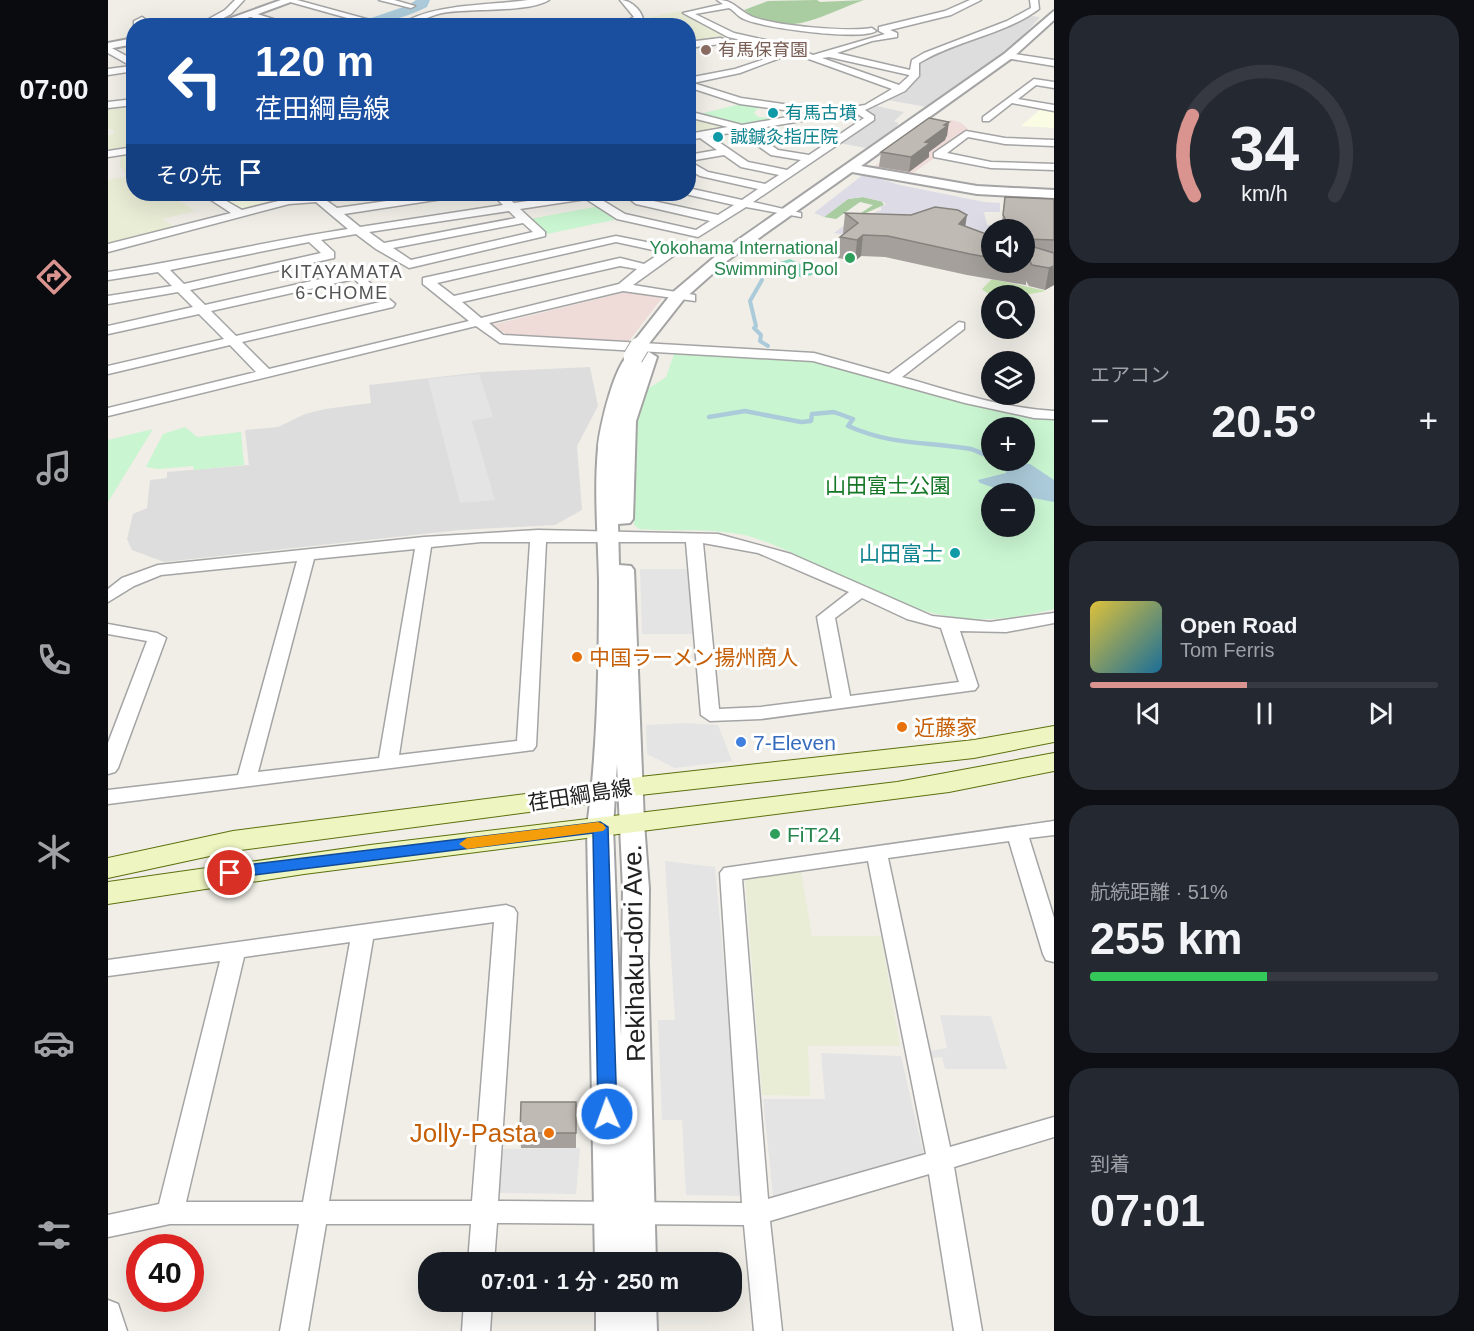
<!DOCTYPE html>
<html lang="ja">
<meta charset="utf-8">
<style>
body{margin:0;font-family:Helvetica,"Noto Sans JP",sans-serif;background:#242831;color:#f1f3f6;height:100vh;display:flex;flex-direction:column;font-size:22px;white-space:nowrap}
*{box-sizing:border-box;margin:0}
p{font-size:20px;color:#9ea1a6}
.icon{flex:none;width:33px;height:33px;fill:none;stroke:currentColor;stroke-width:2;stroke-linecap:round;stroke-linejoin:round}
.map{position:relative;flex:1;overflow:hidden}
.drawer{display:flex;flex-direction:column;gap:15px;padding:15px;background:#0d0f14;width:420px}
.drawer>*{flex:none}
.top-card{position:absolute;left:18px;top:18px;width:570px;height:183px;border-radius:24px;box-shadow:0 6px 24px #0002;background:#1a4fa0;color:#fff;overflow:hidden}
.controls{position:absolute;left:873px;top:219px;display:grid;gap:12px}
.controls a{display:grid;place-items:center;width:54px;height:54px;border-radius:50%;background:#171b24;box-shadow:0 6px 24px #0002;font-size:30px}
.speed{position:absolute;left:18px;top:1234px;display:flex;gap:12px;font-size:30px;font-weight:700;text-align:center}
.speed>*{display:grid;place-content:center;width:78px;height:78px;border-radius:50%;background:#171b24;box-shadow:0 6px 24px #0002;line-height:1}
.speed .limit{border:9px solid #d22;background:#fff;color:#111}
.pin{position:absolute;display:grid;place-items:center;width:51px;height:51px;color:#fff;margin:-26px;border:3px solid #fff;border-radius:50%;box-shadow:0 2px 6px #0007}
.me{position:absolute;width:66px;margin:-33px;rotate:358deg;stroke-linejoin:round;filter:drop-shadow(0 0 4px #0008)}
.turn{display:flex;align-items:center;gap:21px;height:126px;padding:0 30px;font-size:27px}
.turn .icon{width:78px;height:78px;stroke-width:2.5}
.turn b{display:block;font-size:42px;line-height:51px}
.then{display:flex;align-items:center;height:57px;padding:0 30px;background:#0003;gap:12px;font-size:22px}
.big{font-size:45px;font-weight:600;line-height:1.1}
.drawer .tile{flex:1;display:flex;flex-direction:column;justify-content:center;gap:9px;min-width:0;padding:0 21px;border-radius:24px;background:#242831}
.drawer .dial{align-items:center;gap:0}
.dial svg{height:156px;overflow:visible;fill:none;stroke:#363941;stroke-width:7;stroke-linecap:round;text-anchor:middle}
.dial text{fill:#f1f3f6;stroke:none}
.song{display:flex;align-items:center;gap:18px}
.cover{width:72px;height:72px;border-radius:9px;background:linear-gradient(135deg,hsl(50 70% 55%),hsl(200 70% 35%))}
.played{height:6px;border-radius:3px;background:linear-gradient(90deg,#da948f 45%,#363941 45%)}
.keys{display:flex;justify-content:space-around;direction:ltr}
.heat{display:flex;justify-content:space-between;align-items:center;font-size:33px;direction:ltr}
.charge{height:9px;border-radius:4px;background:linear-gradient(90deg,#34c759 51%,#363941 0)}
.trip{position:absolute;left:310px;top:1252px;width:324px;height:60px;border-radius:24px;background:#171b24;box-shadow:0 6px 24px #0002;font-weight:600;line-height:60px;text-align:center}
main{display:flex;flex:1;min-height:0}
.tabs{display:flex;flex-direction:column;width:108px;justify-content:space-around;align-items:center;background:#090b0e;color:#9ea1a6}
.tabs .icon{width:42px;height:42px}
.tabs .active{color:#da948f}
.tabs b{font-size:27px;color:#f1f3f6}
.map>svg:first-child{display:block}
</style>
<main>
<nav class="tabs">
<b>07:00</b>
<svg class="icon active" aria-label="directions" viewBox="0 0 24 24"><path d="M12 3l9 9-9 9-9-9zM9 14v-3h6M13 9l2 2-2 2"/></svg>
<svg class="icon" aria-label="music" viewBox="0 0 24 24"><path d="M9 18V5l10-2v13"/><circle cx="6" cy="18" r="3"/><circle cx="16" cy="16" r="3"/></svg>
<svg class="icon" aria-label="phone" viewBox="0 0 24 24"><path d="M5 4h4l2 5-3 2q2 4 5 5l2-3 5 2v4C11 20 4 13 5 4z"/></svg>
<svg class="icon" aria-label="climate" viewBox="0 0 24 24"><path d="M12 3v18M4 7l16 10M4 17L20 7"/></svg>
<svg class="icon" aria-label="car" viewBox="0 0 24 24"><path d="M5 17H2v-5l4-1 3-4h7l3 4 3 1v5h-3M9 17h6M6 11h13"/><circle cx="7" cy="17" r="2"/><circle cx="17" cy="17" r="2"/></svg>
<svg class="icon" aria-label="filters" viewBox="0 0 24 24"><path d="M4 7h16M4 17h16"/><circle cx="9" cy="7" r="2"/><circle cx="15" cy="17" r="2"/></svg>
</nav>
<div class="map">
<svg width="946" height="1331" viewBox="0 0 946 1331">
<rect width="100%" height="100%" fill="#f0eee7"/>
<g fill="#dedddd">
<polygon points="915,15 932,17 912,39 889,58 819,107 779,100 798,89 812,61 840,44"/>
<polygon points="768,106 796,112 786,121 790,123 789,128 758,148 731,143 769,117 754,109"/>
<polygon points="482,367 490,406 469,446 474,510 447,525 352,530 56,562 24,550 19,539 25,514 39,508 42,480 59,478 59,472 141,465 137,430 170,427 197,414 217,409 263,403 261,385 374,372"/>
</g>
<g fill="#efdbd8">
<polygon points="843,120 852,122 860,129 824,154 829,156 801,176 763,169 814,132 828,130"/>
<polygon points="518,292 554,298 521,341 398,334 384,325"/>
</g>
<g fill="#fafde4">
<polygon points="935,107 946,109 946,128 913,126"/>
<polygon points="106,194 193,194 135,209"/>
</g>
<g fill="#e9edd5">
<polygon points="572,11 618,35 626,37 581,42 580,26 550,25 538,18"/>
<polygon points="17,104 25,111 25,148 0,151 0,136 7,132 5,129 0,129 0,106"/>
<polygon points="580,116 625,129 581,136"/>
<polygon points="25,151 26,194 93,194 69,199 87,211 54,219 69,229 0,246 0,180 19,176 12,165 13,153"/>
<polygon points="693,872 704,936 773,936 792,1046 700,1046 702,1096 654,1095 637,876"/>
</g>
<path fill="#c7e5b2" d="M884 279 938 291C921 294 887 303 874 289Z"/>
<g fill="#a9cca0">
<path d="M709 0 712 2 756 0C731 8 698 28 671 24 660 23 649 19 639 16L641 13 636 10 660 1Z"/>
<polygon points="755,197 776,202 774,202 776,205 744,219 765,205 752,202 728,219 716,217 740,199"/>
</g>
<g fill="#c9f5d0" fill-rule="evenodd">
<polygon points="637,103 664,107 649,109 646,113 650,117 672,119 640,127 588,115"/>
<polygon points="492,206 510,219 439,234 422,219"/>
<path d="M566 354 707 360 795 385 946 417V609C843 636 798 606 707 564 684 553 657 539 631 534 598 528 564 532 531 529L526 525 527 419 535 392 558 377ZM884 428H916V460H884ZM884 494H916V526H884Z"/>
<polygon points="77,427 89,437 133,432 136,465 86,470 85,466 50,469 38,467 55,434"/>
<polygon points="45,429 0,502 0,440"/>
</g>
<polygon fill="#8cd8c1" points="682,259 710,273 694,278 666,264"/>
<g fill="#e4e4e4">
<polygon points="371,374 385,417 364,421 387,500 352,503 320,379"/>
<polygon points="532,569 587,569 592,634 534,634"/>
<polygon points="577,723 610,725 624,761 567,768 539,754 538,725"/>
<polygon points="557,861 607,867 637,1196 578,1195 574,1120 554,1120 550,1020 567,1020"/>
<polygon points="832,1015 883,1016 899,1069 837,1069 834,1057 825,1058 822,1051 839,1048"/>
<polygon points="713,1053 793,1056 816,1156 665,1196 655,1099 717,1099"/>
<polygon points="472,1148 468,1194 391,1193 395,1149"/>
</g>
<polygon fill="#dddce6" points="756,174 792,185 876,202 892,203 892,212 876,212 879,225 894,225 893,229 884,230 883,259 726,233 738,224 773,210 773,206 778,205 776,202 755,197 740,199 716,217 706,213"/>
<polygon fill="#accbda" points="894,461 922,464 946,480 946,502 920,497 920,494 890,485 887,488 872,483 870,480 898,473"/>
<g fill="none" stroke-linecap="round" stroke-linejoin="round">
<polyline stroke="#accbda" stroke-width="4" points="654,280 642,301 648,326 646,328 653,335 652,341 660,346"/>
<path stroke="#accbda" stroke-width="4.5" d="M601 417 637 411 693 422 703 421 704 414 726 412 745 419 740 426C786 446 817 441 863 449 870 451 877 455 884 458"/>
<path fill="#accbda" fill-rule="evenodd" d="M308 0H322L319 7C295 19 267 26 240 26L301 5Z"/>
<g stroke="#a4a4a4" stroke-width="3">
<g id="minor">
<polygon points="127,0 136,0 123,14 108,22 112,26 99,24 99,20 117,10"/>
<polygon points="175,0 189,0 284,26 268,26"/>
<polygon points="271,0 286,0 307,6 303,8"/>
<path d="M420 0H441C418 14 357 7 330 14 316 18 306 26 290 26 324 3 379 6 420 0Z"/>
<path d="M512 0C523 0 533 10 535 19L520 26H508L526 17Z"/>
<path d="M609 0C625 0 628 8 641 15 660 26 742 32 764 28L768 31C753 41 654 28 636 19 630 17 627 11 621 8L587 14 626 33 679 45 705 55 777 34 771 31V27L837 11 862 0H873L843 15 782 30 789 33V37L764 41 729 53 802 70 804 60 816 53 899 21 923 8 922 0H930L931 9C896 35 849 40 811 63V76L797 91 757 110 766 116V120L645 202 693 213V217L638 207 590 237 509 219 478 199 412 209 437 232V236L433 237 301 268 268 249 248 234 213 240 226 252V258L82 290 97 305 248 271 287 304 285 307 134 342 161 369 361 321 315 284V278L508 236 568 248V254L525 285 587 295V301L515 291 381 323 395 335 706 353 781 374 851 322 856 323V329L794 377C843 391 894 408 946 411V419L926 418 857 403 705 361 392 343 368 326 0 416V408L148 372 122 345 0 374V366L116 339 91 314 0 334V326L85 307 70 292 0 304V296L64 286 50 272 0 280V272C81 260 160 241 240 229L208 202 181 204 0 252V244L123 213 94 194H106L134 210C169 201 208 190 244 194L219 201 229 208 328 194H352L347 197 236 214 252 227 395 205 384 194H395L406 203 470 194H493L489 197 517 214 588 230 602 221 528 204 515 194H527L536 199 610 215 626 205 577 194H580V188L634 200 650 189 592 176 580 169V155L609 150 592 138 580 140V134L620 127 580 117V111L634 125 685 116 676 110 632 104 580 87V78L627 69 672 54V58L632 73 585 83 633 98 682 105 696 115 757 105 784 89 673 49 620 37 575 13 615 4ZM721 57 801 75V76L791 85 714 58ZM746 112 756 118 701 155 670 150 641 130ZM630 132 663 155 693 160 679 170 640 162 602 136ZM616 155 633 167 671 175 657 184 600 172 581 161ZM401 211 408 218 276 243 261 232ZM415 223 425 232 303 260 285 248ZM201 242 213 253 76 284 62 270ZM508 242 554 252 536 264 512 258 346 296 329 283ZM512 266 529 269 511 284 373 318 354 302ZM246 279 272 302 128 336 103 311Z"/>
<polygon points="143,12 181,24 182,26 168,26 140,16"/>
<polygon points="34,17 38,20 36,22 43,26 26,25 26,21"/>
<polygon points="612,38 633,44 629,47 612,44 580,48 580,42"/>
<polygon points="0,46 26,60 26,71 0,75 0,69 23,66 0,53"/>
<polygon points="900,53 946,60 946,66 897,58 897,54"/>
<polygon points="926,79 946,82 946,88 928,85 910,99 946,105 946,111 904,103 881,121 875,121 875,117"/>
<polygon points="26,99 26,105 0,108 0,102"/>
<polygon points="858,131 897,138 946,140 946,146 897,144 860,137 839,153 883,162 946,164 946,170 883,168 826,157 826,153"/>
<polygon points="26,147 26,153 0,157 0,151"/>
<path d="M430 530 610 534 683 554 824 616 882 622 946 613V623L898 632 852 631 870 686 867 690 653 719 602 721 593 715 578 542H438L428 746 425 750 0 804V790L130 775 189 561 53 575 26 586 0 602V589L14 578 50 565 316 537ZM373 542H422L409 741 291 755 323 547ZM595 543 650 553 741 592 709 617 724 698 653 707 611 709ZM307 549 271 758 150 772 206 559ZM754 598 799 619 833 628 851 682 742 696 727 618Z"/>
<polygon points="0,624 49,633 58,638 10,768 7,772 0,774 0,743 39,641 0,634"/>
<path d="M946 821V835L921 838 946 918V962L938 960 935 954 901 841 780 858 842 1147 946 1117V1137L846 1167 874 1331H846L821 1174 662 1221 674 1331H646L636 1225 389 1223 386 1263H360L363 1224H218L200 1331H172L191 1224H62L0 1237V1215L51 1204 112 961 0 976V960L398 905 406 908 409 913 390 1201 634 1203 612 873 616 868ZM760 861 818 1154 660 1199 634 879ZM386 922 364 1201H221L265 939ZM242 942 195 1202H78L136 957Z"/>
<polygon points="0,1300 10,1304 19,1331 0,1331"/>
<polygon points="356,1302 384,1302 382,1331 354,1331"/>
</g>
</g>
<g stroke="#a4a4a4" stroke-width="4">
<g id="tertiary">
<polygon points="173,0 188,0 118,26 101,26"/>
<polygon points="946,11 946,20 904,58 753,166 869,186 946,190 946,198 869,194 744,172 620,260 576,299 539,346 527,346 525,343 527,340 564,293 610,254 896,54"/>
<polygon points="26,38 26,44 0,49 0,43"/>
<path d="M525 352 533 356 541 352 549 357 528 421 525 519 522 523 510 524 511 565 523 566 526 570 536 823 541 889 540 963 548 1263H487L479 827C490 746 491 662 491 580 490 537 486 491 490 448 491 429 508 356 525 352ZM509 764 515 889 513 1037 505 827Z"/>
<polygon points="488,1302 548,1302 549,1331 488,1331"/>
</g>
</g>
<g stroke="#5d700e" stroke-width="2">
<g id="secondary">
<polygon points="946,726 946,742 866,758 523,796 496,802 125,851 0,878 0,858 125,831 496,784 523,778 866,740"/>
<polygon points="946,753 946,771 841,792 196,874 0,904 0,882 262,845 789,782"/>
</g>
</g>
<use href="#minor" fill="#fff" fill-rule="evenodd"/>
<use href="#tertiary" fill="#fff" fill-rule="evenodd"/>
<use href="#secondary" fill="#eef5c1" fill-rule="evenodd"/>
<g stroke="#a4a4a4" stroke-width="16" stroke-linecap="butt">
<polyline id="tertiary-bridge-far1" points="530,348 533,343"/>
</g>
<g stroke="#a4a4a4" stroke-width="21" stroke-linecap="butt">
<polyline id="tertiary-bridge" points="525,357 531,347"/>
</g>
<use href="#tertiary-bridge-far1" stroke="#fff" stroke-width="14"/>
<use href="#tertiary-bridge" stroke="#fff" stroke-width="19"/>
</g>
<g fill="#a5a09b">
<polygon points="839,136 838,137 837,140 821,152 821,157 801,172 771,167 773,152"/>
<polygon points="897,197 946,199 946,285 937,290 921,286 918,281 918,285 859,275 777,257 753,256 747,261 730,258 732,237 736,234 735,233 737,213 857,227 884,238 884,262 916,262 916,230 893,230"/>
<polygon points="468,1102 468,1148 413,1148 412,1133"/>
</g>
<g fill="#86827e">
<polygon points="841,122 839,136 838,137 837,140 821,152 821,157 801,172 803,157 817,142"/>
<polygon points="859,215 856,235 851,224"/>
<polygon points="755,235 753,256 747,261 749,240"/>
<polygon points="946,266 946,285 937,290 941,268"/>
</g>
<g fill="#c0bab4" stroke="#86827e" stroke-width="1.5">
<polygon points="821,118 841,122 836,125 839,126 817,142 822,143 803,157 773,152"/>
<polygon points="897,197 946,199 946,240 916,239 916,230 904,230 895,215"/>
<polygon points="827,207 850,210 859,215 851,224 878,234 884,238 884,258 862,254 780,236 755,235 749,240 732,237 750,223 737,213 803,215"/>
<polygon points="916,244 946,253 946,266 941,268 924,265 916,251"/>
<polygon points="413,1102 468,1102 468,1133 412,1133"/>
</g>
<polygon fill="#1a73e8" stroke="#114b97" stroke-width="1.5" points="492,822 500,827 509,1114 506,1119 499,1121 493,1119 490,1114 485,833 122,878 114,873 122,867"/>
<polygon fill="#f59e0b" points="490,822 495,824 498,828 495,831 359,849 351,844 359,838"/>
<circle fill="#8d6e63" stroke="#fff" stroke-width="2" cx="598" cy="50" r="6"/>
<g fill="#0f9aa8" stroke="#fff" stroke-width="2">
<circle cx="665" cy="113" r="6"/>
<circle cx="610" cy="137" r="6"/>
<circle cx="847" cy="553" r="6"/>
</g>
<g fill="#2e9e5b" stroke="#fff" stroke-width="2">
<circle cx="742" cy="258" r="6"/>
<circle cx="667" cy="834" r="6"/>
</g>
<g fill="#e8710a" stroke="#fff" stroke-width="2">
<circle cx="469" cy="657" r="6"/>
<circle cx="794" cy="727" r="6"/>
<circle cx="441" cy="1133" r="6"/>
</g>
<circle fill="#3f7fe0" stroke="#fff" stroke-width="2" cx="633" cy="742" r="6"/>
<g text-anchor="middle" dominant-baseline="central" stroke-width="6" stroke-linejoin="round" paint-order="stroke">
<g font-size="18" fill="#785e54" stroke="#fff" text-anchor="start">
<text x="610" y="50">有馬保育園</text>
</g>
<g font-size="18" fill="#0d838f" stroke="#fff" text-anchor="start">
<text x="677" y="113">有馬古墳</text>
<text x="622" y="137">誠鍼灸指圧院</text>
</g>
<g font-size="18" fill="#27864d" stroke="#fff" text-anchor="end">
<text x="730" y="248">Yokohama International<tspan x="730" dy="21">Swimming Pool</tspan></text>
</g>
<g font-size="18" letter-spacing="1.5" fill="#535353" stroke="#fff">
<text x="234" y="272">KITAYAMATA<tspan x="234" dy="21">6-CHOME</tspan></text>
</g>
<g font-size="21" fill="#157726" stroke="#fff">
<text x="780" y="485">山田富士公園</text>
</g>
<g font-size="21" fill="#0d838f" stroke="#fff" text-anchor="end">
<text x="835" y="553">山田富士</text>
</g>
<g font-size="21" fill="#c56008" stroke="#fff" text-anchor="start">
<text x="481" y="657">中国ラーメン揚州商人</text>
<text x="806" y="727">近藤家</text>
</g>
<g font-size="21" fill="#366cbe" stroke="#fff" text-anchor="start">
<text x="645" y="742">7-Eleven</text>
</g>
<g font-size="21" fill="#202020" stroke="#fff">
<text transform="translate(472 795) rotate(-9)">荏田綱島線</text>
</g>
<g font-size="21" fill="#27864d" stroke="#fff" text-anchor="start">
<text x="679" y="834">FiT24</text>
</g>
<g font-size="26" fill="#202020" stroke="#fff">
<text transform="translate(526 953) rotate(-91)">Rekihaku-dori Ave.</text>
</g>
<g font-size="26" fill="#c56008" stroke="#fff" text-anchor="end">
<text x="429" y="1133">Jolly-Pasta</text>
</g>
</g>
</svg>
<div class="controls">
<a><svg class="icon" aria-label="sound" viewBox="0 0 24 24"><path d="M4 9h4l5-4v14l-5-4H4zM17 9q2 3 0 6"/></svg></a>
<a><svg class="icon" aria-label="search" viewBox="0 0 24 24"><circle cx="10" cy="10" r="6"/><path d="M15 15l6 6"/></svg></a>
<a><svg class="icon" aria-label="layers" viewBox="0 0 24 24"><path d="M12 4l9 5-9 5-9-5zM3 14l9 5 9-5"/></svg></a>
<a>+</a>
<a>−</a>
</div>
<div class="speed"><div class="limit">40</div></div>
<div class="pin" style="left:122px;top:873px;background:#d93025"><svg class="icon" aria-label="arrive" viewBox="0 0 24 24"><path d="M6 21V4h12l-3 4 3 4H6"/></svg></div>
<svg class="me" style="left:499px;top:1114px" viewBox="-20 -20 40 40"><circle r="17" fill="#1a73e8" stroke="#fff" stroke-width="3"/><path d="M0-11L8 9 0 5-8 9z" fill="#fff"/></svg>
<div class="trip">07:01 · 1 分 · 250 m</div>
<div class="top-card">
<div class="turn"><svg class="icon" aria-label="left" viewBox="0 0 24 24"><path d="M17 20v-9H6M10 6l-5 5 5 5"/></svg><div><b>120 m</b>荏田綱島線</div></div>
<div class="then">その先<svg class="icon" aria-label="arrive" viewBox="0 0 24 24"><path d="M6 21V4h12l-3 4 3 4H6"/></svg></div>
</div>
</div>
<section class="drawer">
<div class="tile dial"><svg viewBox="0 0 100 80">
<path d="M14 69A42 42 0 1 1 86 69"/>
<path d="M14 69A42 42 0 0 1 13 28" stroke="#da948f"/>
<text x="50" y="56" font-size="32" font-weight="700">34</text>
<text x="50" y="72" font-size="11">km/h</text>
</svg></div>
<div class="tile"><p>エアコン</p>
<div class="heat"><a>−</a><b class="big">20.5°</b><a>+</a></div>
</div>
<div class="tile">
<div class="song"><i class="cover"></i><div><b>Open Road</b><p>Tom Ferris</p></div></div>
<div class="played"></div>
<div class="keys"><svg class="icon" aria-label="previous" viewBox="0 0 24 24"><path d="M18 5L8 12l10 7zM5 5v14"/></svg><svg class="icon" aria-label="pause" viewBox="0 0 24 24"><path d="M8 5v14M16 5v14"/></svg><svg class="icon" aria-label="next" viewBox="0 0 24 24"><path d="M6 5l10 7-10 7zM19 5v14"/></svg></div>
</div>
<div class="tile"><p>航続距離 · 51%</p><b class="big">255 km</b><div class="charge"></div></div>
<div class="tile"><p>到着</p><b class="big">07:01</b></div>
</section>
</main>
